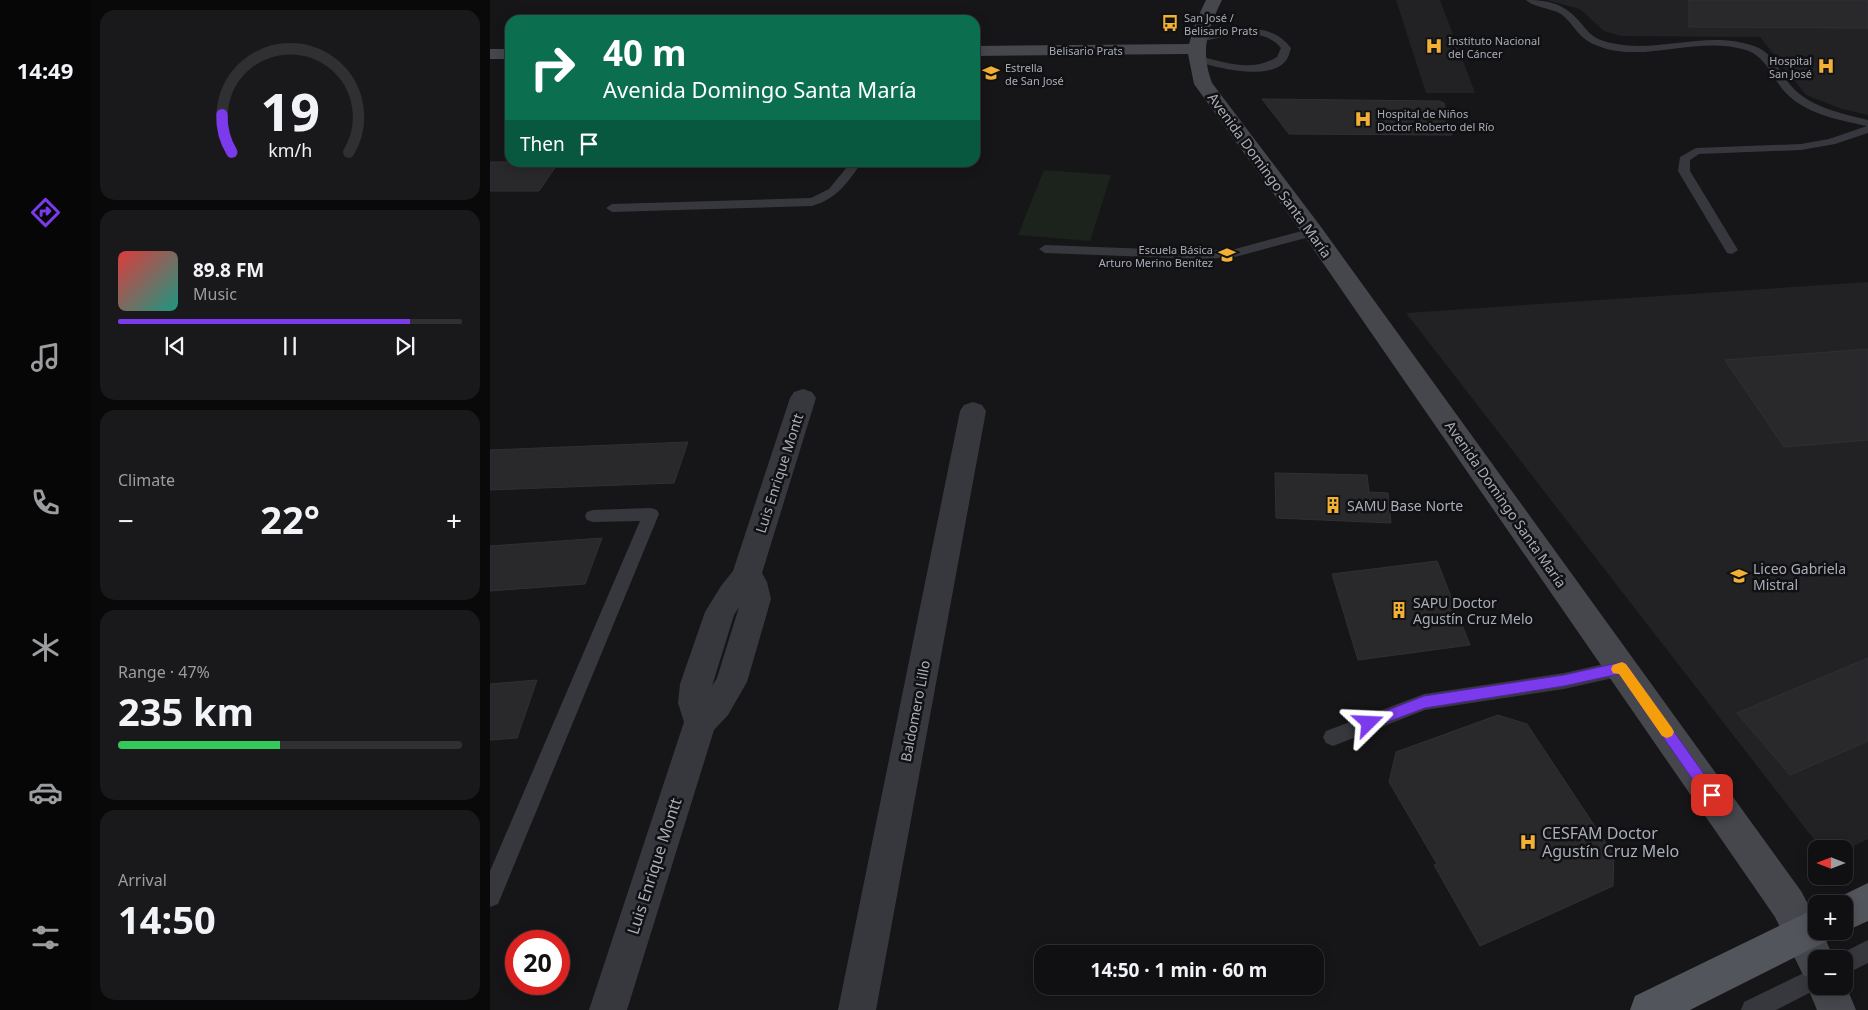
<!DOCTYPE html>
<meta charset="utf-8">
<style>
body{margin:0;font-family:"Noto Sans",sans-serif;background:#19191b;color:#f1f3f6;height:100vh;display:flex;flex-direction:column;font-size:19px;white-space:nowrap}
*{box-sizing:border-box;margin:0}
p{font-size:16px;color:#9c9d9f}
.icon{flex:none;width:28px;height:28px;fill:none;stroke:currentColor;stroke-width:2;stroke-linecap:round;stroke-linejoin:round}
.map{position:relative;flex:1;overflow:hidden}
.sheet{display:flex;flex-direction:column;gap:10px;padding:10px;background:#09090a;width:400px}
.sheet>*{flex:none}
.top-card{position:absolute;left:15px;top:15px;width:475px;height:152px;border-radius:15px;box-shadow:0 2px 12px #0003,0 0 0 1px #303032;background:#0b6e4f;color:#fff;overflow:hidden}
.needle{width:32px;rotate:270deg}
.fabs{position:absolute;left:1318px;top:840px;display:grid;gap:10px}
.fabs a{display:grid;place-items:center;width:45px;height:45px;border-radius:10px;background:#101012;box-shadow:0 2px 12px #0003,0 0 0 1px #303032;font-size:25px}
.speed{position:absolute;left:15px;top:930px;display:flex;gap:10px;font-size:25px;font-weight:700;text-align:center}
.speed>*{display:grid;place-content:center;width:65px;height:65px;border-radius:50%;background:#101012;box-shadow:0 2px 12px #0003,0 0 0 1px #303032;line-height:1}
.speed .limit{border:8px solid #d22;background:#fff;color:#111}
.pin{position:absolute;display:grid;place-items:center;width:42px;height:42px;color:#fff;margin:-21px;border-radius:10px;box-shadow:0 2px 8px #0006}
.me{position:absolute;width:55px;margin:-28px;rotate:69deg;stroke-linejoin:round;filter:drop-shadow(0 0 4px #0008)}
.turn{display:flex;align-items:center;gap:18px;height:105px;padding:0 15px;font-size:22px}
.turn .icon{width:65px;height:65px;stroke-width:2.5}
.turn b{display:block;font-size:35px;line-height:42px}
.then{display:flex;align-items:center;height:48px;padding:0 15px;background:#0003;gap:10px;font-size:19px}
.big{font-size:38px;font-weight:700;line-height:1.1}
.sheet .widget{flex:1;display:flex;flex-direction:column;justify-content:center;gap:8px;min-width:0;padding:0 18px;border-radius:15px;background:#19191b}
.sheet .dial{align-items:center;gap:0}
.dial svg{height:130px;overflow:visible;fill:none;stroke:#303032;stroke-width:7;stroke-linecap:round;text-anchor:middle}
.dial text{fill:#f1f3f6;stroke:none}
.song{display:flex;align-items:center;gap:15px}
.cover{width:60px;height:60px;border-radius:8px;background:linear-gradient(135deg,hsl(0 70% 55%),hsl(170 70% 35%))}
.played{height:5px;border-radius:2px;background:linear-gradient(90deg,#7c3aed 85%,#303032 85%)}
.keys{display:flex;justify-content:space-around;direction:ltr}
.heat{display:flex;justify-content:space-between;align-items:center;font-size:28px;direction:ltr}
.charge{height:8px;border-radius:4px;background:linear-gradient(90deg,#34c759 47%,#303032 0)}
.trip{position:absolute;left:544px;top:945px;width:290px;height:50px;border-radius:15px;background:#101012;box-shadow:0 2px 12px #0003,0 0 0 1px #303032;font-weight:700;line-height:50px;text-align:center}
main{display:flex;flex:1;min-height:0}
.dock{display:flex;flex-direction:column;width:90px;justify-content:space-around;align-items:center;background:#060607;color:#9c9d9f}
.dock .icon{width:35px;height:35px}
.dock .current{color:#7c3aed}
.dock b{font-size:22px;color:#f1f3f6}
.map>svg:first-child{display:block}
</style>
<main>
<nav class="dock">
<b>14:49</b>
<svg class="icon current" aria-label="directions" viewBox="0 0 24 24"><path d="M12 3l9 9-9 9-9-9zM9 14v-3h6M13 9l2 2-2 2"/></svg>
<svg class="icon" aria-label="music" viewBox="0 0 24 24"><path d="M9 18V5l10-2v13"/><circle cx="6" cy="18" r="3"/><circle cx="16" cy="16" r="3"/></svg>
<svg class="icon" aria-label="phone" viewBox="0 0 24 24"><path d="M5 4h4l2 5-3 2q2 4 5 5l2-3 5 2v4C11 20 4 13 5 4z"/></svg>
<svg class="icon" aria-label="climate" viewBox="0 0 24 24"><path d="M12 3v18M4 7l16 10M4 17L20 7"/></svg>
<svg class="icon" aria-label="car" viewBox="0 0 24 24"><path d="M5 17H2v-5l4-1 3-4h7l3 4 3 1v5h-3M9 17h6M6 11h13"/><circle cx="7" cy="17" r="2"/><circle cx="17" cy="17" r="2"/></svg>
<svg class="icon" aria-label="filters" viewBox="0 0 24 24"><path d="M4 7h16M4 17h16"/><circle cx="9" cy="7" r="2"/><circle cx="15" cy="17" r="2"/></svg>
</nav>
<section class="sheet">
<div class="widget dial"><svg viewBox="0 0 100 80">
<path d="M14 69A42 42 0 1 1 86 69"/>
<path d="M14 69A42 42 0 0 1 8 46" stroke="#7c3aed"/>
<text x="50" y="56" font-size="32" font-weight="700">19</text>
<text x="50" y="72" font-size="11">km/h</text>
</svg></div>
<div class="widget">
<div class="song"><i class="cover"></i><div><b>89.8 FM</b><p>Music</p></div></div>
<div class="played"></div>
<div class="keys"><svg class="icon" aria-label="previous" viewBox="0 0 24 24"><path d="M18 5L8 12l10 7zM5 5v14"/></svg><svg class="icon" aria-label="pause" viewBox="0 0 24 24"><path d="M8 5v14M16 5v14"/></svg><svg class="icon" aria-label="next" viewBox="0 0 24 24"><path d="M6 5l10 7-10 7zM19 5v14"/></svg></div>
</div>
<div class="widget"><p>Climate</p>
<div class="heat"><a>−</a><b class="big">22°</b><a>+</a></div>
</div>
<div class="widget"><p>Range · 47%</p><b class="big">235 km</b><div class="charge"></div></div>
<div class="widget"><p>Arrival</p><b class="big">14:50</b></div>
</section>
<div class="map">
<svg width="1378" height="1010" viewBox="0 0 1378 1010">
<rect width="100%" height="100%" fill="#161618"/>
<g fill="#222225">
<polygon points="906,0 950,0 985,93 936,93"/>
<polygon points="1056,0 1378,0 1378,115 1352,109 1316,95 1270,37 1131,36 1114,31 1090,9"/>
<polygon points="1378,282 1378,839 1354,851 1354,849 1329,846 916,313"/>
</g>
<polygon fill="#1c231d" points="554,170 621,175 600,241 528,235"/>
<g fill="#29292c" stroke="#303034">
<polygon points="1199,0 1378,0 1378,28 1199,27"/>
<polygon points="772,99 949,101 954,103 962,135 799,134"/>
<polygon points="0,162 69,162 49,191 0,191"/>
<polygon points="1378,349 1378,440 1294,447 1235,360"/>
<polygon points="198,442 184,483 0,490 0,450"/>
<polygon points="785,473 877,475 879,492 898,493 901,523 786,518"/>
<polygon points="112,538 95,584 0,591 0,546"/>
<polygon points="947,561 980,645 868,660 842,574"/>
<polygon points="1378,658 1378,741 1300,775 1247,713"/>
<polygon points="47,680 27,738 0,740 0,684"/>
<polygon points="1008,715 1037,724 1124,855 1123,886 990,946 944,865 947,864 899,782 906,752"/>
</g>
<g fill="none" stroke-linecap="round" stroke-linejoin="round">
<g fill="#37383d" fill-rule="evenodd">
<path d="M1036 0C1053 0 1069 2 1082 14 1097 27 1097 38 1121 43 1168 54 1217 29 1264 46 1285 53 1290 76 1305 90 1324 108 1353 114 1378 120V133L1345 144 1311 150 1209 154 1200 160V171L1248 250 1242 254 1237 253 1188 171 1190 157 1206 148 1311 144 1339 139 1377 126C1350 120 1320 115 1299 96 1283 82 1278 57 1256 50 1206 34 1149 67 1101 43 1087 36 1083 23 1071 14 1061 8 1045 8 1036 0Z"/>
<path d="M755 28C774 29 789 32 801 48 800 51 799 56 797 59 782 83 723 67 702 60L701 58 706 55C734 62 761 73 787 57L791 48C771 24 733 37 707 43L702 40 703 38Z"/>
<path d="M361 162H372C358 182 347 199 322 206L122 212 116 208 122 204 321 198 339 189Z"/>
<polygon points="823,228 829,232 827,235 745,257 712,259 555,253 549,249 555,245 712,251 745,249"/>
<polygon points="161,508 167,510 169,514 8,904 0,907 0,871 150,521 103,522 97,520 95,516 97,512 103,510"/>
<polygon points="1132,660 1139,662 1141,668 1139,674 1132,676 1074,689 935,710 843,746 836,743 833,737 836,731 934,694 1074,673"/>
<polygon points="1378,940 1378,963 1354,975 1354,959 1345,959 1346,956"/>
<polygon points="1326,967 1326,986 1333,986 1286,1010 1251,1010 1254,1002"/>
</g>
<g fill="#37383d" fill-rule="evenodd">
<path d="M313 389 322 392 326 398 272 573 277 582 281 599 257 682 238 715 224 730 137 1010H99L194 722 188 703 190 684 215 612 231 586 243 571 300 398 304 392ZM249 607 227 678 222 686 244 615Z"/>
<polygon points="483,402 492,405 496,411 386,1010 348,1010 470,411 474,405"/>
</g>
<g fill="#45474d" fill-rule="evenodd">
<path d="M716 0H732C717 31 710 50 722 83L831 227 1311 891 1326 919V931H1332L1344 959H1326V986H1354V981L1366 1010H1327L1317 986 1320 978 1313 975 1285 917 815 237 704 84 698 54 485 56V46L699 44 706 21Z"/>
<rect x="0" y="49" width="20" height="10"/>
</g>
<g fill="#53555c" fill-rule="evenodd">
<polygon points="1378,883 1378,921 1354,932 1351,931 1354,931 1354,904 1340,904 1341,901"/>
<polygon points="1326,908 1326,931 1343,931 1339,940 1200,1010 1140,1010 1145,996"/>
</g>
</g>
<polygon fill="#7c3aed" stroke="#51269a" points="1132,662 1136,664 1226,791 1229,795 1226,800 1222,802 1217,800 1129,674 1074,686 935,708 879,729 875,727 873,723 875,719 934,696 1074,675"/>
<polygon fill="#f59e0b" points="1132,662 1136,664 1182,728 1184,732 1182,736 1177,738 1172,736 1129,674 1123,673 1121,669 1123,665"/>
<defs>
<g id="bus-bare" transform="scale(1.35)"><path d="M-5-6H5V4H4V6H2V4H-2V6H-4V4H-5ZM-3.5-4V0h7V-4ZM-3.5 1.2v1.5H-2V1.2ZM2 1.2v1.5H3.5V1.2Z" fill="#f2b134" stroke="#111113" stroke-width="2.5" paint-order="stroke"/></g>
<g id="hospital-bare" transform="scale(1.35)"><path d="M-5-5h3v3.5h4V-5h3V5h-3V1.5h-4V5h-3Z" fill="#f2b134" stroke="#111113" stroke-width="2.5" paint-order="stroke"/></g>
<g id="school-bare" transform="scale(1.35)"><path d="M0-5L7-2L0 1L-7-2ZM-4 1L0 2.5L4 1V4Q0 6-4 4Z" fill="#f2b134" stroke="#111113" stroke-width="2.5" paint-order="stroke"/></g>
<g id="building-bare" transform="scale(1.35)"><path d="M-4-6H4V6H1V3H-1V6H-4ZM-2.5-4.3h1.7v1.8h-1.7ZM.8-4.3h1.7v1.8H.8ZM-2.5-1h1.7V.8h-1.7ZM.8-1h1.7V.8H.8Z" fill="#f2b134" stroke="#111113" stroke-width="2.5" paint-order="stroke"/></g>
</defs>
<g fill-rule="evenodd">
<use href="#bus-bare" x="680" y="23"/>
<use href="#hospital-bare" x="944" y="46"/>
<use href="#hospital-bare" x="1336" y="66"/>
<use href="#school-bare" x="501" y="73"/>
<use href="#hospital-bare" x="873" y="119"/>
<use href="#school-bare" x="737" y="255"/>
<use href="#building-bare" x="843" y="505"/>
<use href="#school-bare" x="1249" y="576"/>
<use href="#building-bare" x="909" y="610"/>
<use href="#hospital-bare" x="1038" y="842"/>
</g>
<g text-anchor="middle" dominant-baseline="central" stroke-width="5" stroke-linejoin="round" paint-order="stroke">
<g font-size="11" fill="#a8adb8" stroke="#111113" text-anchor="start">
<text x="694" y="17">San José /<tspan x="694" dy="13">Belisario Prats</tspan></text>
<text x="958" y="40">Instituto Nacional<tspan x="958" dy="13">del Cáncer</tspan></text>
<text x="1322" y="60" text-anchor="end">Hospital<tspan x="1322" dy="13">San José</tspan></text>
<text x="515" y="67">Estrella<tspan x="515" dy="13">de San José</tspan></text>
<text x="887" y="113">Hospital de Niños<tspan x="887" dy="13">Doctor Roberto del Río</tspan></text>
<text x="723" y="249" text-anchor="end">Escuela Básica<tspan x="723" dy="13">Arturo Merino Benítez</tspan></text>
</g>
<g font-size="11" fill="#a8adb8" stroke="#111113">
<text x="596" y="50">Belisario Prats</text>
</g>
<g font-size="14" fill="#a8adb8" stroke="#111113">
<text transform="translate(780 175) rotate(54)">Avenida Domingo Santa María</text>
<text transform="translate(289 473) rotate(-72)">Luis Enrique Montt</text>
<text transform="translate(1016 504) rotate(55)">Avenida Domingo Santa María</text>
<text transform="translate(425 711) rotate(-79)">Baldomero Lillo</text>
</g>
<g font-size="14" fill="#a8adb8" stroke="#111113" text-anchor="start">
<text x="857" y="505">SAMU Base Norte</text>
<text x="1263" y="568">Liceo Gabriela<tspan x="1263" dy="16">Mistral</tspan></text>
<text x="923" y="602">SAPU Doctor<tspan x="923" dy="16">Agustín Cruz Melo</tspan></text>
</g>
<g font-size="16" fill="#a8adb8" stroke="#111113" text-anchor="start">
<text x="1052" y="833">CESFAM Doctor<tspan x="1052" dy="18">Agustín Cruz Melo</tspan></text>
</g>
<g font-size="16" fill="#a8adb8" stroke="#111113">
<text transform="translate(164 866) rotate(-72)">Luis Enrique Montt</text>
</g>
</g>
</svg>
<div class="fabs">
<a><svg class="needle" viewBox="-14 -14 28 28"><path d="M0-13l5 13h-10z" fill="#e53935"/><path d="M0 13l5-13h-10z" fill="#9c9d9f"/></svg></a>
<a>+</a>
<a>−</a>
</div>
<div class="speed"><div class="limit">20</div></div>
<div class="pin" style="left:1222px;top:795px;background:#d93025"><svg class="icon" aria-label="arrive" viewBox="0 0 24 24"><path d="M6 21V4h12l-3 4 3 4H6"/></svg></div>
<svg class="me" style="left:879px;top:723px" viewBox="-20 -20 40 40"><path d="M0-17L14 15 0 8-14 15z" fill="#7c3aed" stroke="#fff" stroke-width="4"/></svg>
<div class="trip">14:50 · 1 min · 60 m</div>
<div class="top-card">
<div class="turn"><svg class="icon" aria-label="right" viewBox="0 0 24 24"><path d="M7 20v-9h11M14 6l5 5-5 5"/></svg><div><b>40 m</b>Avenida Domingo Santa María</div></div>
<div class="then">Then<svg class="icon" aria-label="arrive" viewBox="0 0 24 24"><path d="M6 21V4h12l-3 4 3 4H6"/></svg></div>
</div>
</div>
</main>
